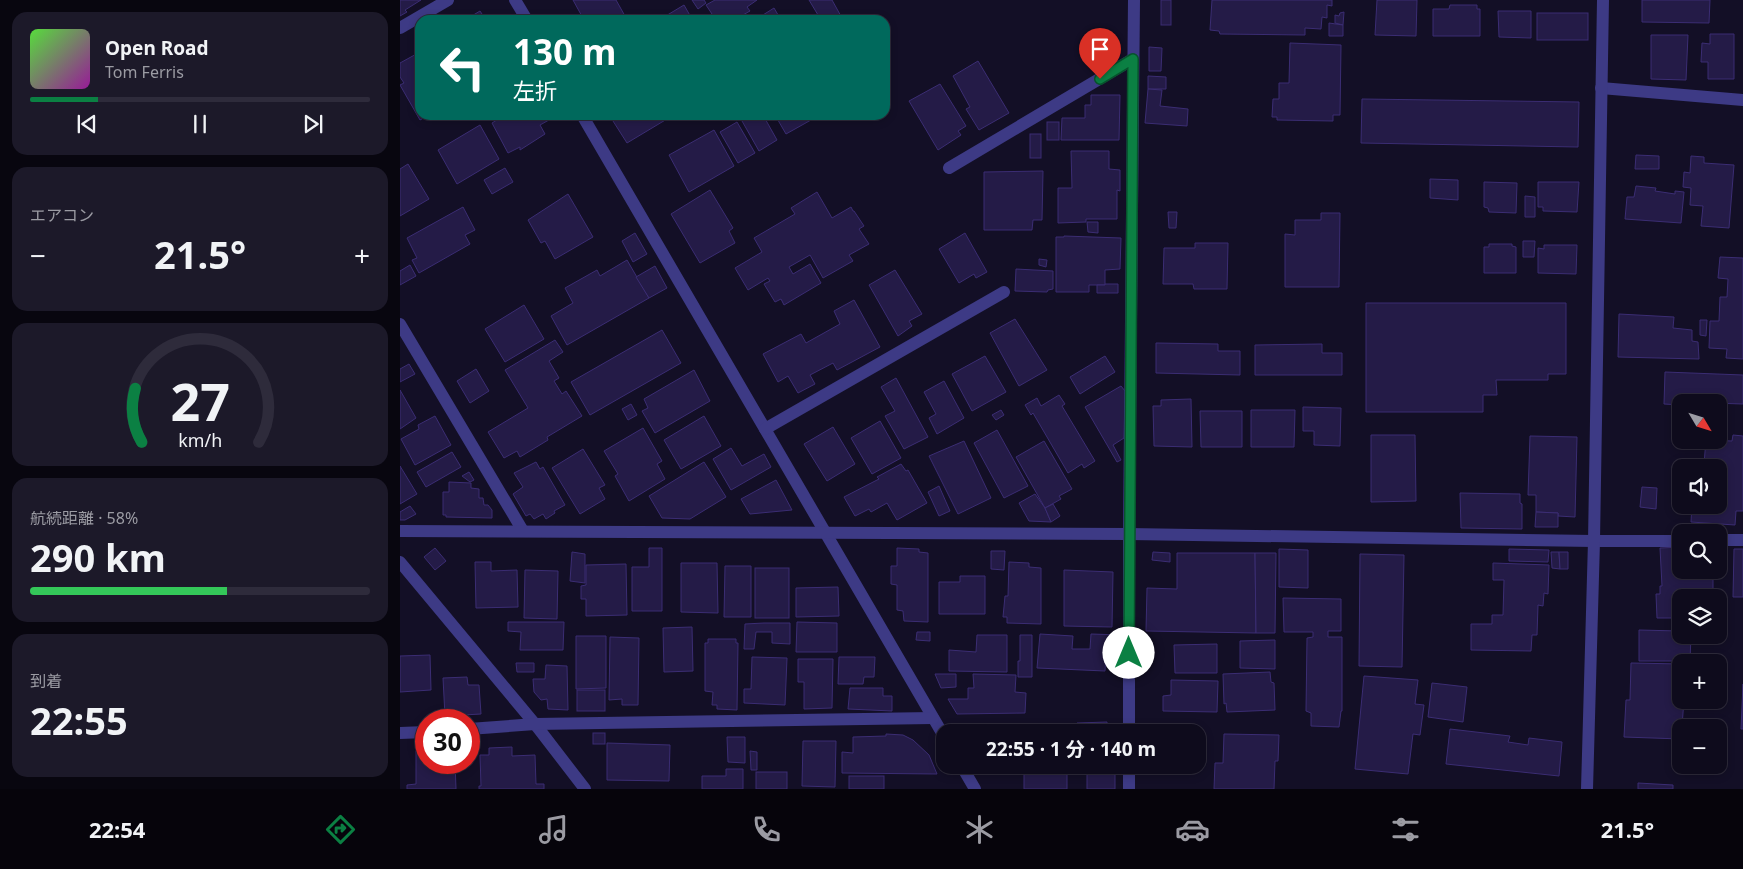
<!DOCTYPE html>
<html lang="ja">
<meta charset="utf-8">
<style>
body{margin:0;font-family:"Noto Sans","Noto Sans JP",sans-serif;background:#1c1929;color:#f1f3f6;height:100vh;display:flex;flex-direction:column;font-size:19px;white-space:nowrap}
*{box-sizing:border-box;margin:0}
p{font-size:16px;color:#9b9ba3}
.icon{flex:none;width:28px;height:28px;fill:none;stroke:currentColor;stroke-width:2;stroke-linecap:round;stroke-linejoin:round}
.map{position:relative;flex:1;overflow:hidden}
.details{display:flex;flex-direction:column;gap:12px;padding:12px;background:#08060f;width:400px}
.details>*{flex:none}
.hud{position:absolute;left:15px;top:15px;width:475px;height:105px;border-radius:15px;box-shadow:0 2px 8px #0003,0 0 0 1px #2e2b3b;background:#00695c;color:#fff;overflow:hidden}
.needle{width:32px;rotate:128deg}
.buttons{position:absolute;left:1272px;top:394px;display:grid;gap:10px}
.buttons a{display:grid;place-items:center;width:55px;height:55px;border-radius:10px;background:#0e0b1c;box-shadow:0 2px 8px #0003,0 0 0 1px #2e2b3b;font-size:25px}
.speed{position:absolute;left:15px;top:709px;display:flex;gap:10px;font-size:25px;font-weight:700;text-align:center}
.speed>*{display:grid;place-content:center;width:65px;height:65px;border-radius:50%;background:#0e0b1c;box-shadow:0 2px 8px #0003,0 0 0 1px #2e2b3b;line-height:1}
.speed .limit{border:8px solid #d22;background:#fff;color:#111}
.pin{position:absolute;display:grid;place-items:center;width:42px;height:42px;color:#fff;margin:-51px -21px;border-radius:50% 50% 50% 0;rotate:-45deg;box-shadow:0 0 5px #0007}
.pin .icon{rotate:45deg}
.me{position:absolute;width:55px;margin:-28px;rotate:0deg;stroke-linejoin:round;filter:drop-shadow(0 0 4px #0008)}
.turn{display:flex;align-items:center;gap:18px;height:105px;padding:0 15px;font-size:22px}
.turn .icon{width:65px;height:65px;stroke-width:2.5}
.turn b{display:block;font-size:35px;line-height:42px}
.big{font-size:38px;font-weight:700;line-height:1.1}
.details .tile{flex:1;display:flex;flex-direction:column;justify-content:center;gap:8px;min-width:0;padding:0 18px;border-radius:15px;background:#1c1929}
.details .dial{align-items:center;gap:0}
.dial svg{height:130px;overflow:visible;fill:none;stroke:#2e2b3b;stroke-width:7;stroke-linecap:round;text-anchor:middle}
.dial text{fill:#f1f3f6;stroke:none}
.song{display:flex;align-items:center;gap:15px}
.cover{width:60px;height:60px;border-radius:8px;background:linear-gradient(135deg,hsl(110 70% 55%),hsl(300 70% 35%))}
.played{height:5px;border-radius:2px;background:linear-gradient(90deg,#0b8043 20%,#2e2b3b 20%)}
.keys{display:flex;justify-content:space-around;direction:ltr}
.heat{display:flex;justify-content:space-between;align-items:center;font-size:28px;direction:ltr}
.charge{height:8px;border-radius:4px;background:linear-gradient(90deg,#34c759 58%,#2e2b3b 0)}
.trip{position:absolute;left:536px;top:724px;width:270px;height:50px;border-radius:15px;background:#0e0b1c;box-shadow:0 2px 8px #0003,0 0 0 1px #2e2b3b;font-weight:700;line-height:50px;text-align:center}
.dock{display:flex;height:80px;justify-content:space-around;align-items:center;background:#06040b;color:#9b9ba3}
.dock .icon{width:35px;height:35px}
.dock .current{color:#0b8043}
.dock b{font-size:22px;color:#f1f3f6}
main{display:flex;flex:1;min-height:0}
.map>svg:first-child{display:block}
</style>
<main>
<section class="details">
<div class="tile">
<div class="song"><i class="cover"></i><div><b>Open Road</b><p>Tom Ferris</p></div></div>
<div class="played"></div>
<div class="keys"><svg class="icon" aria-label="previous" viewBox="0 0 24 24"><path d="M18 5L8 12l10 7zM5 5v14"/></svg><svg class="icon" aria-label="pause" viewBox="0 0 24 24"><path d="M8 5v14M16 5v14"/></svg><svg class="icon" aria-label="next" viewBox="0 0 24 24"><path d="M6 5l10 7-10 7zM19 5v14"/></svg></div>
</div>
<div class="tile"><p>エアコン</p>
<div class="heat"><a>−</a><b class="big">21.5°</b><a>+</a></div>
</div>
<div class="tile dial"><svg viewBox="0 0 100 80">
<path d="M14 69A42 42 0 1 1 86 69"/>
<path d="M14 69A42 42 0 0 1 10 36" stroke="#0b8043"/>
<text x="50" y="56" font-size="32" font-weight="700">27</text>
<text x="50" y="72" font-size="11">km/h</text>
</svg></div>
<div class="tile"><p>航続距離 · 58%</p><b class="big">290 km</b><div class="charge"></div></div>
<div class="tile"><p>到着</p><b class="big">22:55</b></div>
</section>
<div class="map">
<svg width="1343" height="789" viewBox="0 0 1343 789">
<rect width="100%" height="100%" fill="#130f26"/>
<g fill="#241b47" stroke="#3b2d73">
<polygon points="0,0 21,0 5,10 7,12 0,16"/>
<polygon points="173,0 216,0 225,16 217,20 184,20"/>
<polygon points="292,0 304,0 306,3 298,9"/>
<polygon points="315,0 357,0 347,7 350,11 334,20 316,20 306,5"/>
<polygon points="409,0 432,0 442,18 439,20 421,20"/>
<rect x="761" y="0" width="10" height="25"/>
<polygon points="812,0 932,0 932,6 927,5 927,18 922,17 921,29 905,28 905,35 820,34 819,31 810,30"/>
<polygon points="977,0 1017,0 1016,36 975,35"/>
<polygon points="1242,0 1310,0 1309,23 1242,22"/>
<polygon points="284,5 292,19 297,16 299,20 259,20"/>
<polygon points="1050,5 1077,5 1077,9 1080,9 1080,36 1033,36 1033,9 1049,9"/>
<polygon points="374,8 381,20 355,20"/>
<polygon points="80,11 86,20 65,20"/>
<polygon points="1098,11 1131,11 1131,38 1099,37"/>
<polygon points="944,12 943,25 935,23 935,15 939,16 940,13"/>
<rect x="1137" y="13" width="51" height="27"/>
<polygon points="929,23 943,25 943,36 929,36"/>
<polygon points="1310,34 1334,34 1334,79 1308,79 1308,62 1301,62 1302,43 1310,44"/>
<polygon points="1251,35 1288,35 1286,80 1251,79"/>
<polygon points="890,43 941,45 940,115 933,115 933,121 877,120 877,117 872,117 873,99 879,99 879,83 889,83"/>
<polygon points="749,47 762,48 761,71 749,71"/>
<polygon points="20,52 20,115 29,115 20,120 0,85 4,83 0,77 0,63"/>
<polygon points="578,61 609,113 579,130 566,109 570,107 553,76"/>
<polygon points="748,76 766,77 766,89 748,89"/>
<polygon points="540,84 566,126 558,131 561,135 538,150 509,101"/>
<polygon points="748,89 762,90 760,106 788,109 787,126 745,123"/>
<polygon points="691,95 720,95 719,140 661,140 662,118 685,118 685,105 691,105"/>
<polygon points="962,99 1179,102 1178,147 961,143"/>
<polygon points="105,115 146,115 149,120 140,125 145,134 120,150 120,147 108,153 92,123"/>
<polygon points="223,115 271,115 272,116 227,143 213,121"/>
<polygon points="352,115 354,115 356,118 363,115 377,140 359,151 342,121"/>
<polygon points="375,115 408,115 411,120 386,134"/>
<polygon points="337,122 355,153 338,163 320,132"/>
<rect x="647" y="122" width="12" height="18"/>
<polygon points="80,125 99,159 57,184 38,150"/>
<polygon points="314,130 334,166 289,192 269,155"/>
<rect x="630" y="134" width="11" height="24"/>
<polygon points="671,151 709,151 709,169 720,170 720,191 717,190 717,219 686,219 686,222 658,223 658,188 672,188"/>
<polygon points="1236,155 1259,156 1259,169 1235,169"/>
<polygon points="1291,156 1304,157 1304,163 1334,165 1329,228 1301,226 1303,206 1290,205 1291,188 1283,187 1284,172 1290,173"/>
<polygon points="8,164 29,199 0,216 0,169"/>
<polygon points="105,168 113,182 92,194 84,180"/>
<polygon points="643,171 642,220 633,220 632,230 584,230 584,172"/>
<polygon points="1030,179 1058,180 1058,200 1030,198"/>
<polygon points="1084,182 1117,183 1116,213 1089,212 1088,208 1084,207"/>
<polygon points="1138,182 1179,182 1177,212 1143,211 1143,207 1138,207"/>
<polygon points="1236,186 1256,188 1255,191 1275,194 1275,191 1284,192 1281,223 1225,219 1227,197 1234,197"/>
<polygon points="310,190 333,228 329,231 335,243 300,263 271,214"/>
<polygon points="417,192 432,218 451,207 453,211 454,211 464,226 459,229 469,244 449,255 453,261 423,278 410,255 389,267 393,274 410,264 421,283 384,305 381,299 375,302 364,284 370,281 368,278 348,290 335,268 362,252 354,238 395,214 391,208"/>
<polygon points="168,194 193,237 155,259 145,241 141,243 128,220"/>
<polygon points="1125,196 1135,197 1135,217 1125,217"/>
<polygon points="63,207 75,230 65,235 70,244 19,273 12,260 17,258 7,238"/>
<polygon points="768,212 777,212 776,228 769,228"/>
<polygon points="921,213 940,213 939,287 885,287 885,234 895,235 895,220 921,220"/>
<polygon points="687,222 698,222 698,233 688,232"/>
<polygon points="235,233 247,254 233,262 222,241"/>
<polygon points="565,233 587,272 576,278 574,274 559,283 539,249"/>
<polygon points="664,236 721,238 720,269 705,270 705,285 689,285 689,292 656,292 656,237 664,237"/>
<polygon points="1123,241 1135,241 1134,257 1123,257"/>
<polygon points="795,243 828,243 827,289 794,289 793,284 763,284 764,248 795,248"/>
<polygon points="1089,244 1112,244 1112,246 1116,247 1116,273 1084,273 1084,247 1089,247"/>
<polygon points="1144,245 1177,245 1176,274 1138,273 1138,248 1144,249"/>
<polygon points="1320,257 1343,258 1343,359 1326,358 1327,349 1309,348 1310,321 1319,321 1320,297 1327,297 1328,279 1318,278"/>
<polygon points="639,259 647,260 646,267 639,265"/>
<polygon points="227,260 249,298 167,345 151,316 173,303 165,288 197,270 200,276"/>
<polygon points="10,265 16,276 0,285 0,271"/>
<polygon points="255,266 267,288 249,298 236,277"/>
<polygon points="616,269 653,271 653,289 648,290 647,292 615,291"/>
<polygon points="495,270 522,314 509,321 512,326 498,336 469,285"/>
<polygon points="705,284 718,284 718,293 697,293 697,285 705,285"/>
<polygon points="454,300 480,347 437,370 433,363 410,375 415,384 398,393 388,376 378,382 363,354 401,334 406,343 440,324 434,311"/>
<polygon points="966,303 1166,303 1166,374 1148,374 1148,380 1096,380 1097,395 1083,395 1083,412 966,412"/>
<polygon points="124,305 144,339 105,362 85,329"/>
<polygon points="1219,314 1274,317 1273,328 1292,330 1292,341 1298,342 1299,359 1218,357"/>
<polygon points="615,319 647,370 619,386 590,333"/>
<polygon points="1300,320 1307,320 1306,336 1300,335"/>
<polygon points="262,330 281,363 190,415 171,382"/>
<polygon points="155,340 163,352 149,361 159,378 154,381 162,394 166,391 182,416 147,437 148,440 120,457 117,451 104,458 88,432 128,408 105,370"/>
<polygon points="756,343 818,344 818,351 840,351 840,375 756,373"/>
<polygon points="922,344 922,353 942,353 942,375 855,375 855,345"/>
<polygon points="585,356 606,392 572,411 552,374"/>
<polygon points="705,356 715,372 680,394 670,377"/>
<polygon points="9,364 15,374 0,382 0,369"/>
<polygon points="76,369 89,391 70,403 57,381"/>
<polygon points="294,370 310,401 255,433 242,411 248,408 244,399"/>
<polygon points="1265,372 1343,375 1343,404 1281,402 1281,405 1264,404"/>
<polygon points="496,378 528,437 504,449 485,416 495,411 481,387"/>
<polygon points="544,381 564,418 537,434 529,418 536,414 524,392"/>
<polygon points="721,386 725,391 724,438 713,445 721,460 717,462 685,407"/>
<polygon points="0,390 16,418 0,429"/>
<polygon points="659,395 665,404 662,406 695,461 684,468 682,464 668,473 633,413 631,415 625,405 637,398 641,406"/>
<polygon points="791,399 792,447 754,446 753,406 761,406 761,400"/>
<polygon points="231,404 237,415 228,420 222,409"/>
<polygon points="903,407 941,408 940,446 914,445 914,431 903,431"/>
<polygon points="601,410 604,415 596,420 592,415"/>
<polygon points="851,410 895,410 894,447 851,447"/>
<polygon points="800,411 842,411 842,447 801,447"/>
<polygon points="35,416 51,445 15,465 1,439 19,429 18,425"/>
<polygon points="304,416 321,446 281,469 264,440"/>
<polygon points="480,421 501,458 472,474 451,438"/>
<polygon points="433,427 455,464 427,481 404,444"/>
<polygon points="243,428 262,461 257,464 265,479 229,501 215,476 218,474 204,451"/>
<polygon points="597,430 628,486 604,498 574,443"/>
<polygon points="971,435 1015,435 1016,501 971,502"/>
<polygon points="1333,435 1343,436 1343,511 1336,511 1335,525 1291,522 1292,505 1319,505 1319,468 1309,468 1309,464 1304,464 1306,440 1332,441"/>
<polygon points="1130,436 1177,437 1175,517 1158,516 1158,513 1136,512 1136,495 1128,495"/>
<polygon points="564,441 591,498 558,514 529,456"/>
<polygon points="644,441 672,489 659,496 661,499 645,508 616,457"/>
<polygon points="331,448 342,466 364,454 371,467 331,490 313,459"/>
<polygon points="183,449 205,485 199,488 205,499 180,514 152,468"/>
<polygon points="52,452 61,467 26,487 17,472"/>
<polygon points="136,462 140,469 143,467 165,505 154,511 155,513 146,519 143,514 134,519 130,514 126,516 113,494 123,487 114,473"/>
<polygon points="304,462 326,497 290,519 262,518 249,496"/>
<polygon points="501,464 506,471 508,470 527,503 497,520 487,503 471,512 469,509 455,516 444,497 479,479 477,477"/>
<polygon points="0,466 17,494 0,504"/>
<polygon points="69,472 74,480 70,482 62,476"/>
<polygon points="376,480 392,510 350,514 341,499"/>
<polygon points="49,482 71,483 71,488 79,489 79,498 83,498 84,505 88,505 92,510 92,518 46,517 46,515 43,515 43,492 49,492"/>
<polygon points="539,486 550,511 539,516 528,492"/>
<polygon points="1242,487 1257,488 1256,509 1240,507"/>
<polygon points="1060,493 1120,494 1120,503 1122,504 1122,529 1061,528"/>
<polygon points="635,494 645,508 651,522 629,521 619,503"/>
<polygon points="653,504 660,516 651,522 645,508"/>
<polygon points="10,506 16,514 5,520 0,520 0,512"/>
<polygon points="1136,512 1158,513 1158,527 1135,527"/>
<polygon points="1281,547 1281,570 1313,570 1313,598 1281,598 1281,618 1257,618 1256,594 1260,594 1260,586 1262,586 1260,548"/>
<polygon points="35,548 46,561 35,570 24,557"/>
<polygon points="249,548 262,548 262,611 232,611 232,567 249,567"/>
<polygon points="497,548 519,549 519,552 528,553 528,622 504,621 503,611 497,610 497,585 491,584 491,566 497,566"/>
<polygon points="879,549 908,550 908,588 879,587"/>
<polygon points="1109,549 1149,550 1148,562 1109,561"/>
<polygon points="1334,549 1343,549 1343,597 1333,597"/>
<polygon points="591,551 605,551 604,570 591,569"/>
<polygon points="172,552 185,554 185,583 170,581"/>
<polygon points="753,552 770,553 770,562 752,560"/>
<polygon points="1151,552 1159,552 1160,569 1152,568"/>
<polygon points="1159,552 1168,552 1168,569 1160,569"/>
<polygon points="777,553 855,553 856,633 746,631 747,588 777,589"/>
<polygon points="855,553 876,553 875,633 856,633"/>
<polygon points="960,554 1004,555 1002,667 959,666"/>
<polygon points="75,562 91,562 91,571 117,570 118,607 76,608"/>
<polygon points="609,562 629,563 629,567 641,568 641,624 607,623 607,617 603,617 605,596 608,596"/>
<polygon points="281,563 317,563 318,613 281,612"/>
<polygon points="1093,563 1149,565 1148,594 1144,593 1143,606 1138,605 1137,635 1132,635 1131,651 1071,650 1071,624 1092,624 1092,615 1103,615 1104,580 1093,580"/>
<polygon points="226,564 227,615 186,616 186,599 181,599 181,586 186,585 186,565"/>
<polygon points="325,566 351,566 351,617 324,617"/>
<rect x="355" y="568" width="34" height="50"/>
<polygon points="125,570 158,571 157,619 124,618"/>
<polygon points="664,570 713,572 712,627 664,626"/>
<polygon points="560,576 585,576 585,614 539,614 539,582 560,582"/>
<polygon points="438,587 439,616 396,617 396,588"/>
<polygon points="883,598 941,599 941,631 928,631 928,637 942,637 942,711 941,711 939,727 911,726 911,713 906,711 907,638 913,637 913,632 884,632"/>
<polygon points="1280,621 1281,621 1281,635 1291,635 1290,661 1239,661 1239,630 1279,631"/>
<polygon points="108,622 164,622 163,650 120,650 121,632 108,631"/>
<polygon points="397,622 437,623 437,652 396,652"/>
<polygon points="364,623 390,623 390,644 372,643 372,632 356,632 354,649 344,649 345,624"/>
<polygon points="292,627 293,671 264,672 263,628"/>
<polygon points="517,632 530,632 530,641 516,640"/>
<polygon points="640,634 673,636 672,649 690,649 691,634 722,635 721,655 706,654 705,671 637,668"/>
<polygon points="577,635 607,635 607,672 549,671 549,650 576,652"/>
<polygon points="620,635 632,635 632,677 618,677 618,661 620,661"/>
<polygon points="176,636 206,636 206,688 176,689"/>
<polygon points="210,637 239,638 238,705 222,705 222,699 209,700"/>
<polygon points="308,639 336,639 336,643 338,643 337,710 317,709 317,705 312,705 313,692 305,691 305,643 308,643"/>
<polygon points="875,640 875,669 840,668 840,641"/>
<polygon points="817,644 817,673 775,673 774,645"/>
<polygon points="30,655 31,690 0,692 0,656"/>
<polygon points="352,657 387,658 385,705 344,703 344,689 351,689"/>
<polygon points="439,657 475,657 474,677 464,677 463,684 438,684"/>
<polygon points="398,659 433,659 432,708 404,709 404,682 398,682"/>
<polygon points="116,663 134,663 134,672 117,672"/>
<polygon points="1231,663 1281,664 1281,700 1284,700 1281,739 1224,737 1226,700 1230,700"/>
<polygon points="146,665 167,666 168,710 148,709 147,699 141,700 134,692 133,679 145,679"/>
<polygon points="870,672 871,682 874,683 875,710 827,712 826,703 824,704 823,674"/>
<polygon points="535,674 556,674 556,687 541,688"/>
<polygon points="573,674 616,675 615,692 626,693 625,713 557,714 548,699 568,699 568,688 574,688"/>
<polygon points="964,676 1018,680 1015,704 1024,705 1020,735 1013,734 1008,774 955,769"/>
<polygon points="67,677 68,685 79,685 81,714 45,716 43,678"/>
<polygon points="771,680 818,681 817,712 763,711 763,696 771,695"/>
<polygon points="1032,683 1067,687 1063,722 1028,717"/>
<polygon points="1343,684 1343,729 1341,729"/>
<polygon points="450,688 483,688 483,696 492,696 492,711 448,709"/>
<rect x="177" y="690" width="28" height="21"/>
<polygon points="707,722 707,732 677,732 677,723"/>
<polygon points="1050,729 1110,736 1108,742 1128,745 1129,738 1162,742 1159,776 1046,764"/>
<rect x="193" y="733" width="12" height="11"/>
<polygon points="486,734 503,735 513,740 529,755 537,774 442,773 442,752 453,753 453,737 486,736"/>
<polygon points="824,734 879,735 878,761 875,761 874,789 814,789 815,763 823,763"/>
<polygon points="327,737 345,737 345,763 328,762"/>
<polygon points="403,741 436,741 435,787 402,786"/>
<polygon points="207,743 270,745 269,781 207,780"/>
<polygon points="112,747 112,756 135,755 136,784 144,784 144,789 79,789 79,786 81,786 80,755 89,755 89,748"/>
<polygon points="26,750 26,762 55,762 56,789 7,789 7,785 16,784 16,751"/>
<polygon points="350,751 357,752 357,770 351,770"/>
<polygon points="633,765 667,765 667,789 624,789 624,774 633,774"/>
<polygon points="326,769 343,769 343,789 302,789 302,776 326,776"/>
<rect x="687" y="771" width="28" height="18"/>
<rect x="356" y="772" width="31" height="17"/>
<rect x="449" y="776" width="35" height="13"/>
<polygon points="1238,783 1273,785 1273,789 1238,789"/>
</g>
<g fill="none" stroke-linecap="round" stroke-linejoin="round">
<g stroke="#3d3a85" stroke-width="12">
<polyline points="115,0 127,20"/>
<polyline points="0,28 48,0"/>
<polyline points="1201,88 1343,100"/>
<polyline points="182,115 545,738"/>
<polyline points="549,168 733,59"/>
<polyline points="0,324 123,531"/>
<polyline points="365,429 604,292"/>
<polyline points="0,531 729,534 1194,541 1281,541"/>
<polyline points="1319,540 1343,540"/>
<polyline points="0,562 135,724 185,789"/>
<polyline points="69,729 135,724 533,718"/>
<polyline points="729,732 729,534 734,0"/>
<polyline points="0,733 26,732"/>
<polyline points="561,765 575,789"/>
<polyline points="729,765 729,789"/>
<polyline points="1187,789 1194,541 1203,0"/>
</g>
</g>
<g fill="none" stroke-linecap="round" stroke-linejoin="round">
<g stroke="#07532c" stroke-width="12">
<polyline id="route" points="700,79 733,59 729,653"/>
</g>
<use href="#route" stroke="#0b8043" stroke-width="9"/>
</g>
</svg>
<div class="buttons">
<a><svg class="needle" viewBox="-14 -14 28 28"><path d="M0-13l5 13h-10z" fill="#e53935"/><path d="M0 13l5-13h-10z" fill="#9b9ba3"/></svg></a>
<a><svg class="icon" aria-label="sound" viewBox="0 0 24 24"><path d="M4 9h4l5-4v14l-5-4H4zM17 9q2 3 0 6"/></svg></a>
<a><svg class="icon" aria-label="search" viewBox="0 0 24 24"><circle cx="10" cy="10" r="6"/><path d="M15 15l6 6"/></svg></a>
<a><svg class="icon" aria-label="layers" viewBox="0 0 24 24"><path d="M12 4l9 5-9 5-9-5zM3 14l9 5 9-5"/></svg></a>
<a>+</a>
<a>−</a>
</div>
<div class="speed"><div class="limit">30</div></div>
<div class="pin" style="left:700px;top:79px;background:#d93025"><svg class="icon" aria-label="arrive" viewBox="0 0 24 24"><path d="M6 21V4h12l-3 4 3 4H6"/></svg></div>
<svg class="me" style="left:729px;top:653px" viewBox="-20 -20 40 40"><circle r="19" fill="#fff"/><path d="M0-13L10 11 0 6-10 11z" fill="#0b8043"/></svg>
<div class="trip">22:55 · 1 分 · 140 m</div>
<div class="hud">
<div class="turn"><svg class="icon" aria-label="left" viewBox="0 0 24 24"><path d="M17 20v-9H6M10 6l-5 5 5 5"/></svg><div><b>130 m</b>左折</div></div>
</div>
</div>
</main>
<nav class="dock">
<b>22:54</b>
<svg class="icon current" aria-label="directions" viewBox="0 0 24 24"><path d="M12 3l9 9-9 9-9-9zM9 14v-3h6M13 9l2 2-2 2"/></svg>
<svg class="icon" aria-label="music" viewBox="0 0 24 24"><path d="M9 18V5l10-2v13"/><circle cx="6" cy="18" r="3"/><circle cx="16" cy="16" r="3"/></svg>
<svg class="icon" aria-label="phone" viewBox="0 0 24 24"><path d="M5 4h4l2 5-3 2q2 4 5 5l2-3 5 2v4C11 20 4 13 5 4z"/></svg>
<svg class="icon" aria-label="climate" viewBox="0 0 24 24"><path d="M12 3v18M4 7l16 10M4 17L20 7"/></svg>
<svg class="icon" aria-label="car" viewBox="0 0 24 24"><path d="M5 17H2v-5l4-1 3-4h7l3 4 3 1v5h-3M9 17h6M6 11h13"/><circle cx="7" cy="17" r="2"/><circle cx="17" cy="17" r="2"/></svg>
<svg class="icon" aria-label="filters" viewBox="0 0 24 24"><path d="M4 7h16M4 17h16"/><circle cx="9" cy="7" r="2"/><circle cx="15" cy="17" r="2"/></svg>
<b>21.5°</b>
</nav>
